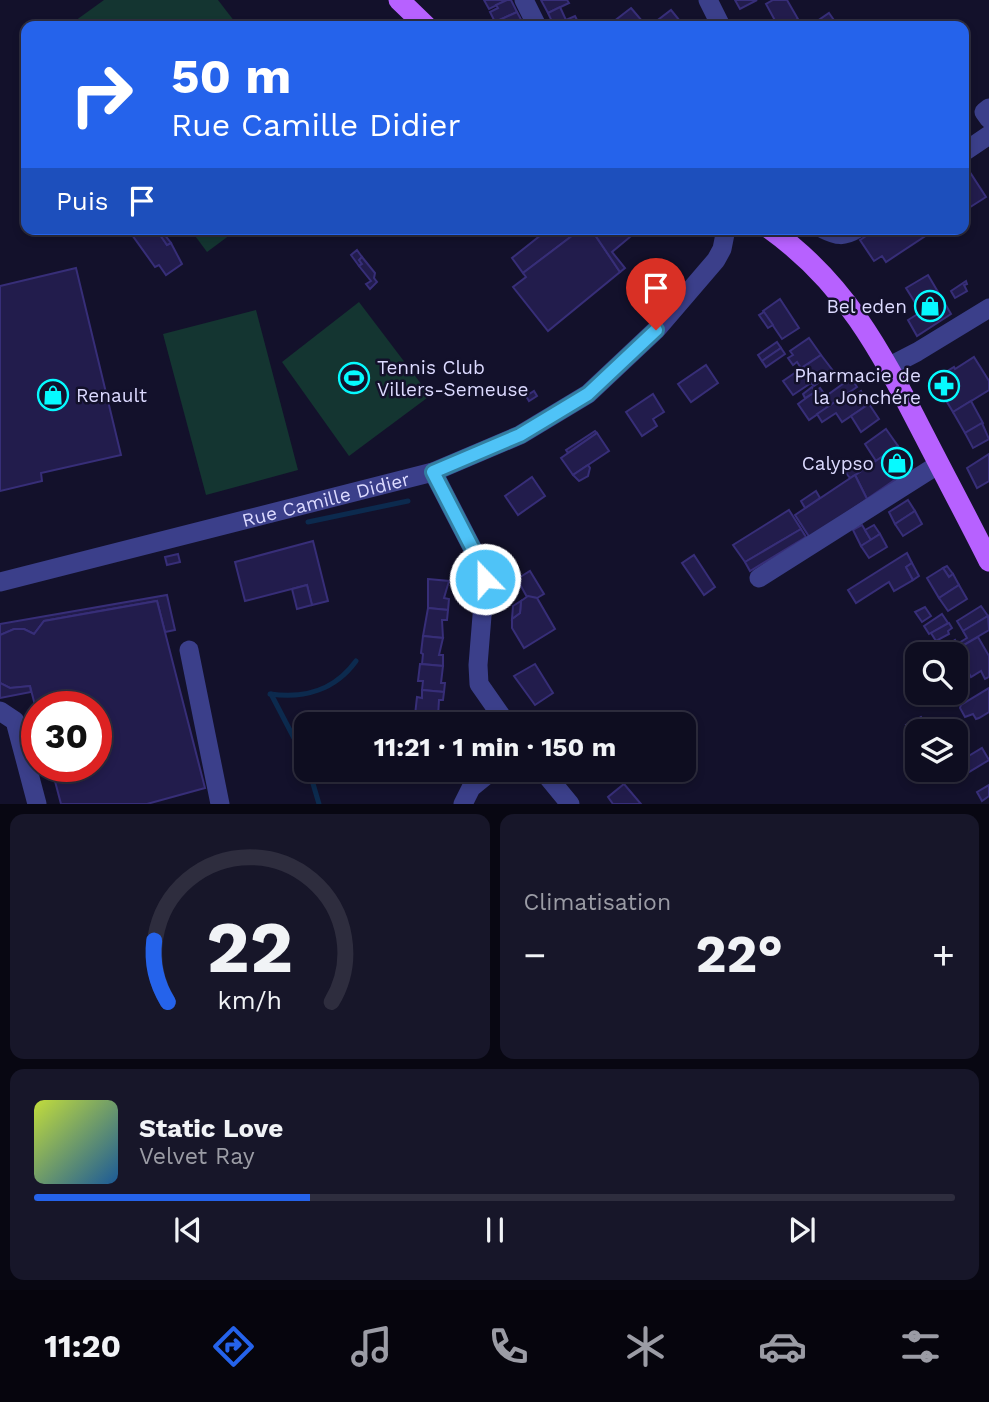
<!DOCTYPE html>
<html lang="fr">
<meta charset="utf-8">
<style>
body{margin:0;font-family:"Work Sans",sans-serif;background:#171629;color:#f1f3f6;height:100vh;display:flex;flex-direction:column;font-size:26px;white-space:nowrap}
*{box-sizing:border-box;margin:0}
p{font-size:23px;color:#9b9ca5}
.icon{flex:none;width:38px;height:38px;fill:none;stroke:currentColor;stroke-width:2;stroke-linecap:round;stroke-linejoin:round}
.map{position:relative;height:804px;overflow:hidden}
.details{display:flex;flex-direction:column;gap:10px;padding:10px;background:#080712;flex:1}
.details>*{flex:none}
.guide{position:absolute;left:21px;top:21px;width:948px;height:214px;border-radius:14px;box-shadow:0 4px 10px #0003,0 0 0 2px #2e2d3e;background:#2563eb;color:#fff;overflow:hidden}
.fabs{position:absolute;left:905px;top:642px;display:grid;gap:14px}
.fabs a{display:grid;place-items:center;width:63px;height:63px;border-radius:14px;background:#0e0d20;box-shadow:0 4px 10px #0003,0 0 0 2px #2e2d3e;font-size:35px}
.speed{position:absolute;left:21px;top:691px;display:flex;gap:14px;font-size:35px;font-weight:700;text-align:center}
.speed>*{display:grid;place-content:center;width:91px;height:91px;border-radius:50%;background:#0e0d20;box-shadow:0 4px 10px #0003,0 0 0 2px #2e2d3e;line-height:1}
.speed .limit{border:10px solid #d22;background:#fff;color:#111}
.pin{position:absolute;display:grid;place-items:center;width:60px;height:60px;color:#fff;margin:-72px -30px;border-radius:50% 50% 50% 0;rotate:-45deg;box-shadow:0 0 7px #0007}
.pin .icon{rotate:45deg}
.me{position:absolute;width:77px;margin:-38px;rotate:338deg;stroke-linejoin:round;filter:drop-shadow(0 0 5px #0008)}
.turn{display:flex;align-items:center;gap:24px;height:147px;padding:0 35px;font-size:32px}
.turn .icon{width:91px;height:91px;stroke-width:2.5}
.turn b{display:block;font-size:49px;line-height:60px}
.then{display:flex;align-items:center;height:66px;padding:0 35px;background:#0003;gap:14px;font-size:26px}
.big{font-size:52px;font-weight:700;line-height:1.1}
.details .card{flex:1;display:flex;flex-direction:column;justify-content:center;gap:10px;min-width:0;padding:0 24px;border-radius:14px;background:#171629}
.details .dial{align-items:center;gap:0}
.dial svg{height:182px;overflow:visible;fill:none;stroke:#2e2d3e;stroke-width:7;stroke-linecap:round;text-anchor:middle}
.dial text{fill:#f1f3f6;stroke:none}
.song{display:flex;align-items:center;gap:21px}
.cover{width:84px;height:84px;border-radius:10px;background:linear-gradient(135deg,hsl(70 70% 55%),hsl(210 70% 35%))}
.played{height:7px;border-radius:4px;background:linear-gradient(90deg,#2563eb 30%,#2e2d3e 30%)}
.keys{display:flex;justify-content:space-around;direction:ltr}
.heat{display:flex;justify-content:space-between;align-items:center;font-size:38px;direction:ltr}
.details .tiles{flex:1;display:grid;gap:10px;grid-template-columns:1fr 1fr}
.card:last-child{grid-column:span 2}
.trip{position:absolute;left:294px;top:712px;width:402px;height:70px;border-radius:14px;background:#0e0d20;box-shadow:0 4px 10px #0003,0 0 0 2px #2e2d3e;font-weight:700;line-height:70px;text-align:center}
.menu{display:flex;height:112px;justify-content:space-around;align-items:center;background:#06050d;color:#9b9ca5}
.menu .icon{width:49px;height:49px}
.menu .selected{color:#2563eb}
.menu b{font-size:32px;color:#f1f3f6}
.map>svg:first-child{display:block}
</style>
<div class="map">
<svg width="989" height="804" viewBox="0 0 989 804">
<rect width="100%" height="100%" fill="#13112b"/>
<g fill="#143531">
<polygon points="104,0 218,0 238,26 68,26"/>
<polygon points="190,229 238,229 207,252"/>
<polygon points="359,302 428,393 425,395 427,398 349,456 282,362"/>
<polygon points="256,310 298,470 206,495 163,334"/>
</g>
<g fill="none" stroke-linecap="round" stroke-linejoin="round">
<g stroke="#0c2a4e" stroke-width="5">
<polyline points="308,522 408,501"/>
<path d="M270 694C304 699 335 690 356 661"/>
<polyline points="271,694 306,761"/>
<polyline points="309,770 319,804"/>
</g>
</g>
<g fill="#221c4c" stroke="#372e78" stroke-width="2">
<polygon points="484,0 507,0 489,9"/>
<polygon points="507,0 511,0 517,12 495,22 490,12 498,8 496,5"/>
<polygon points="541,0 567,0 569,3 548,13"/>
<polygon points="735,0 757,0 740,9"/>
<polygon points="773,0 787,0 798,19 784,26 778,26 766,4"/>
<polygon points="560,7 566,20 554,26 548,13"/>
<polygon points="631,8 643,22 638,26 616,26 613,22"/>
<polygon points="671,10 680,21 676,24 678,26 650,26"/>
<polygon points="517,12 524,25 497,26 495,22"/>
<polygon points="829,13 836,23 832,26 810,26"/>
<polygon points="575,16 580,26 555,26 566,20"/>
<polygon points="964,163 986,197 964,211"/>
<polygon points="156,229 167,245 171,243 182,264 166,275 159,265 155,267 130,232 133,229"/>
<polygon points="156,229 160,229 171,243 167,245"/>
<polygon points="554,229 581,229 523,273 512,258 546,231 548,234"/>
<polygon points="581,229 591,229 620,272 548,331 513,287 526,277 523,273"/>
<polygon points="591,229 623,229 630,237 612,252 625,268 620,272"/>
<polygon points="877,229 936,229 886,262 882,256 874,261 860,240"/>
<polygon points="357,250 362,257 359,260 362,264 359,266 351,255"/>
<polygon points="362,257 375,273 374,278 377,282 370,289 366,284 371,281 359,266 362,264 359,260"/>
<polygon points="76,268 121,455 41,473 42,481 0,491 0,286"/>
<polygon points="928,275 951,314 917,336 908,320 921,312 906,288"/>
<polygon points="966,281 967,284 964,285 967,291 955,298 951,291"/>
<polygon points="780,299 799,328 782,339 763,311"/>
<polygon points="764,312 773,325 768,328 759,315"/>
<polygon points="809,338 821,355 801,368 797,362 793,365 788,358 793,355 790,351"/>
<polygon points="777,342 781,348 762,361 758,355"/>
<polygon points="781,348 785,354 766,367 762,361"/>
<polygon points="821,355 834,372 814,386 811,383 793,395 783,381"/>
<polygon points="974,357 989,381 989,390 953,412 935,382 943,378 941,375 954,367 955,369"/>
<polygon points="706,365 718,383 691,402 678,384"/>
<polygon points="851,378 857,387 809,420 798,404 820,388 826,396"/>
<polygon points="812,387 815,392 805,398 803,394"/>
<polygon points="534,391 537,396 529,401 526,396"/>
<polygon points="861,391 869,404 842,422 836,413 822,422 817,414 838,400 842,405"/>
<polygon points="653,394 664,412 653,419 657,426 642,436 626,412"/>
<polygon points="971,401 983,423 965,433 953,412"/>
<polygon points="869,404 879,419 861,432 851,416"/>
<polygon points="982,423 989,439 973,448 965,433"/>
<polygon points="886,429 898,446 876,461 865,444"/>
<polygon points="595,431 597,433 568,453 566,450"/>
<polygon points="597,433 609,451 573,475 561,458"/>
<polygon points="898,446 912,468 867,499 855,475"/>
<polygon points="989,454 989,481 977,488 967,468"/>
<polygon points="588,465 590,468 588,476 579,481 573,475"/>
<polygon points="856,466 860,472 850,478 846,473"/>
<polygon points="855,475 867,499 810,538 795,515"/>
<polygon points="532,477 545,496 518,515 505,496"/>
<polygon points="816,491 820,498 805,508 801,501"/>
<polygon points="908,500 915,511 895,524 889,512"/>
<polygon points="789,510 801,529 745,562 733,545"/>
<polygon points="915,511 922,524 903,536 895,524"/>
<polygon points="862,525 871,540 861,546 853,530"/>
<polygon points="874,525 880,534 871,540 865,530"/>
<polygon points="801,529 806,537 750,571 745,562"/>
<polygon points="880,534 887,547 869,558 861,546"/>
<polygon points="313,541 328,601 312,605 307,585 245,601 235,562"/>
<polygon points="907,553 912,563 906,567 913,580 894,591 889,582 856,603 848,590"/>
<polygon points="178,554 180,562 167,565 165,557"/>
<polygon points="694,555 715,587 704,595 682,563"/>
<polygon points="912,563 919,576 913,580 906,567"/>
<polygon points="947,566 953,574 949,577 943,568"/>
<polygon points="943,568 949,577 953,574 959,585 939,598 927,578"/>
<polygon points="530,571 544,594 537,598 527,597 517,579"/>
<polygon points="428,579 449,581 444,598 449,599 448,610 428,608"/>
<polygon points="307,585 312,605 297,609 292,589"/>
<polygon points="959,585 967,599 948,611 939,598"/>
<polygon points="167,595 175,630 165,632 157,601 44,621 34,634 24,629 14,629 0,635 0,624"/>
<polygon points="528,596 537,598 555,629 524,648 512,628 512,619 520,613 521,601"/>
<polygon points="157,601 205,788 147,804 61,804 51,766 96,766 96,707 37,707 37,713 30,686 10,688 0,683 0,635 14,629 24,629 34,634 44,621"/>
<polygon points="521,601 520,613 512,619 513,606"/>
<polygon points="981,606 988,616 963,631 957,621"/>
<polygon points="925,607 931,616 922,622 915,612"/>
<polygon points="428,608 448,610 447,620 442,620 443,638 423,636"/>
<polygon points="942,614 948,623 929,634 924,626"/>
<polygon points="988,616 989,630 948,654 944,647 955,640 957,644 967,638 963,631"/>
<polygon points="949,623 952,628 948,631 949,634 936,641 931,633"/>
<polygon points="423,636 443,638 439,655 443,655 443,666 422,664 423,654 421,653"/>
<polygon points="978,637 989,656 989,677 985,679 981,671 971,677 966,668 969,665 959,648"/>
<polygon points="420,664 443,666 441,683 445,683 444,692 422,690 423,681 418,681"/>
<polygon points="535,664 553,693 535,705 514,676"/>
<polygon points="0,683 10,688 30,686 31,692 0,698"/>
<polygon points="989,688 989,712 979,718 976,719 973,714 965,717 960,708 961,705"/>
<polygon points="422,690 444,692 443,700 439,700 438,717 415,715 417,697 422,698"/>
<polygon points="921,717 927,728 917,732 912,736 906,725"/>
<polygon points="982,748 989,760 964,775 957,763"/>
<polygon points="624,784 641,804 613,804 608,797"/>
<polygon points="989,785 989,796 982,801 977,792"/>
</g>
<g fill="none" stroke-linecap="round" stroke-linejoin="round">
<g stroke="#3b3f8a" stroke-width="19">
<polyline points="524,0 537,26"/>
<polyline points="708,0 721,26"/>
<polyline points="989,108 984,112 989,119"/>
<polyline points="964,152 989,135"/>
<path d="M823 229C837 236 844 237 857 229"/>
<polyline points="888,367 917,352 989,308"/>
<polyline points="433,472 480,563 485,579 478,665 479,684 507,724"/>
<polyline points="759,578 939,464"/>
<path id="s1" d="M0 582 433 472 520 435 588 394 656 330 716 260 722 249 726 229"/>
<polyline points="189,650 220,804"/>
<polyline points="0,711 15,721 37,804"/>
<polyline points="542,770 570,804"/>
<polyline points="463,804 471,788 493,770"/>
</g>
<g stroke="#b761ff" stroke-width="21">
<polyline points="399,0 426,26"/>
<path d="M770 229C848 285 882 354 925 437 946 478 968 519 989 561"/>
</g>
</g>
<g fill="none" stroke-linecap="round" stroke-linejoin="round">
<g stroke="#337fa1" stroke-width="18">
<polyline id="route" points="485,579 480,563 433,472 520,435 588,394 656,330"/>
</g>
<use href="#route" stroke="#4fc3f7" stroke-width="12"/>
</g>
<defs>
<g id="shop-ring" transform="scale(1.575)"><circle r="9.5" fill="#13112b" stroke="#06faff" stroke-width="1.5"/><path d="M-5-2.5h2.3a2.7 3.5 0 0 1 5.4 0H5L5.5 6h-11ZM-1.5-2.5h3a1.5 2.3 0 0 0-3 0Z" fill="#06faff"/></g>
<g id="stadium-ring" transform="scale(1.575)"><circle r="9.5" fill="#13112b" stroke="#06faff" stroke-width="1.5"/><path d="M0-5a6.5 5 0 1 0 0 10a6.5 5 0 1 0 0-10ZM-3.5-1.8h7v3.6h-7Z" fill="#06faff"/></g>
<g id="pharmacy-ring" transform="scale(1.575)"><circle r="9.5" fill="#13112b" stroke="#06faff" stroke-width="1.5"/><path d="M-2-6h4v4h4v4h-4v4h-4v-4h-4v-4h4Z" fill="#06faff"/></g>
</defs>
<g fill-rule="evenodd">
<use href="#shop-ring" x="930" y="306"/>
<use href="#stadium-ring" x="354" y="378"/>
<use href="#pharmacy-ring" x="944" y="386"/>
<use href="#shop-ring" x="53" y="395"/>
<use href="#shop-ring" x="897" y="463"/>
</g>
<g text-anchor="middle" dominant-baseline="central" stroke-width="5" stroke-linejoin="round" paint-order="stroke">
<g font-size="19" fill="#dcdaff" stroke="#13112b" text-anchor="end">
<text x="907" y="306">Bel eden</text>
<text x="377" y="367" text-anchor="start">Tennis Club<tspan x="377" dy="22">Villers-Semeuse</tspan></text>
<text x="921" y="375">Pharmacie de<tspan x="921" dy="22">la Jonchére</tspan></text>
<text x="76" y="395" text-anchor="start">Renault</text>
<text x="874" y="463">Calypso</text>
</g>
<g font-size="19" fill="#dcdaff" stroke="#13112b">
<text stroke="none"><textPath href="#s1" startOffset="336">Rue Camille Didier</textPath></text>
</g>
</g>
</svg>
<div class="fabs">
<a><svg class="icon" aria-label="search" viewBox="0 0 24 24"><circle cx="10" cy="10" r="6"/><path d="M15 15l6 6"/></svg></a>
<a><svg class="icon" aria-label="layers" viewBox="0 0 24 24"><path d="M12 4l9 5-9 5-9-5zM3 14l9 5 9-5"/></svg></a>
</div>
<div class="speed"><div class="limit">30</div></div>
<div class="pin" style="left:656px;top:330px;background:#d93025"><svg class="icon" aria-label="arrive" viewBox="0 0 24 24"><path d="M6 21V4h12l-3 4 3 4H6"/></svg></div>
<svg class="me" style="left:485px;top:579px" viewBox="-20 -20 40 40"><circle r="17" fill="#4fc3f7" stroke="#fff" stroke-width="3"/><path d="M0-11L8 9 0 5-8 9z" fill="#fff"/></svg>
<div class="trip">11:21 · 1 min · 150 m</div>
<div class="guide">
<div class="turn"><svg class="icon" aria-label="right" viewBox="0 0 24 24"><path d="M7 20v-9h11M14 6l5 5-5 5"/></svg><div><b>50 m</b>Rue Camille Didier</div></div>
<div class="then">Puis<svg class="icon" aria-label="arrive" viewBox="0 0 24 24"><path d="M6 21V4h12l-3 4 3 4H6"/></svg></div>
</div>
</div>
<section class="details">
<div class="tiles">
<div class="card dial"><svg viewBox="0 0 100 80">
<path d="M14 69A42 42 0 1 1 86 69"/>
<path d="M14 69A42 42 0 0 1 8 42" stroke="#2563eb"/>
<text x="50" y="56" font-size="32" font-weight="700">22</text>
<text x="50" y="72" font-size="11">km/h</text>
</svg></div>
<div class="card"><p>Climatisation</p>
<div class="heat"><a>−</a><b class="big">22°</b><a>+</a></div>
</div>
<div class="card">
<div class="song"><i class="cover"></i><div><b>Static Love</b><p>Velvet Ray</p></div></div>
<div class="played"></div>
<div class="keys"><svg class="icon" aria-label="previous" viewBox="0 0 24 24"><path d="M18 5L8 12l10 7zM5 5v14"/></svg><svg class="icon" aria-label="pause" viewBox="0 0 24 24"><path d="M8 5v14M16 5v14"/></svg><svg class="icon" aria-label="next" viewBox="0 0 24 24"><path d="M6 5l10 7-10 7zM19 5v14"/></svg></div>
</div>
</div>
</section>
<nav class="menu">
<b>11:20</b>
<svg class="icon selected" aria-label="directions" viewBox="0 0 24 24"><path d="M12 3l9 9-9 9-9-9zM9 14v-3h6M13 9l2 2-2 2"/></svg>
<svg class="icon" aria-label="music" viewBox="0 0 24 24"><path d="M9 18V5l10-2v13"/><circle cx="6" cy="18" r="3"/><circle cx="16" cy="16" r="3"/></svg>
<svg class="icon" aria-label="phone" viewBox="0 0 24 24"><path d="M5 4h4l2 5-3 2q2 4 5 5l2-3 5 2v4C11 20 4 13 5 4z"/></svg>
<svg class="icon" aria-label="climate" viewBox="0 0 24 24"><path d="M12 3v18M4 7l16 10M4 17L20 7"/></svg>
<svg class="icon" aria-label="car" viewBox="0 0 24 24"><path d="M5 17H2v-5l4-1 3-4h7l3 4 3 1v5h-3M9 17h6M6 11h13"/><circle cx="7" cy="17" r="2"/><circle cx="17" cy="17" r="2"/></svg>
<svg class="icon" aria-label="filters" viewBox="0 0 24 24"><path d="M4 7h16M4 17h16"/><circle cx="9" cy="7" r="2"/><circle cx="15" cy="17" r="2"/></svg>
</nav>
